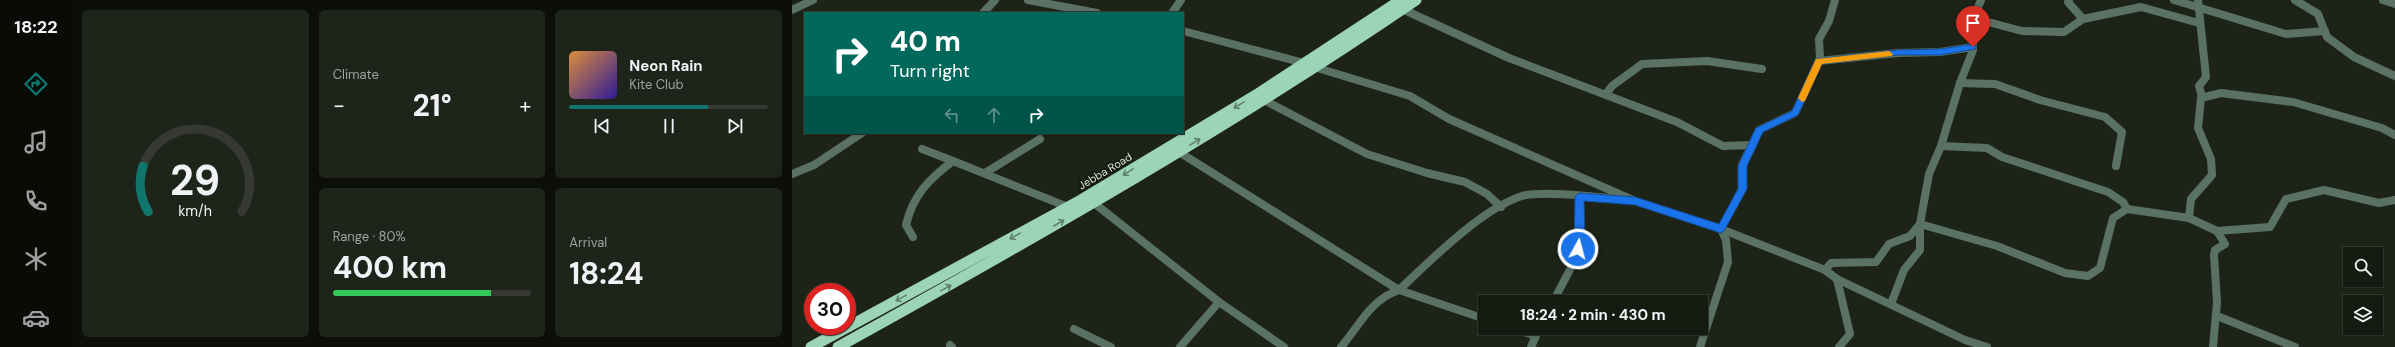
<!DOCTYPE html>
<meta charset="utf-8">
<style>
body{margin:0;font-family:"DM Sans",sans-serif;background:#1f241a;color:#f1f3f6;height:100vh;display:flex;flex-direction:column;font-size:15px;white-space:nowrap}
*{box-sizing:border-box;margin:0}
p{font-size:13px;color:#9ea19f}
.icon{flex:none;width:22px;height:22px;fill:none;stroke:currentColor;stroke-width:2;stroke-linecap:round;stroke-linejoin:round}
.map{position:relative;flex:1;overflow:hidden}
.details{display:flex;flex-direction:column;gap:10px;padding:10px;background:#0c0f09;width:720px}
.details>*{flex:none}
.guide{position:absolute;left:12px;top:12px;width:380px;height:122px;border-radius:0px;box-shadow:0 1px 3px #0004,0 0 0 1px #353931;background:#00695c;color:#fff;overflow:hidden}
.controls{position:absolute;left:1551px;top:247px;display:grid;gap:8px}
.controls a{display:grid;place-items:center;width:40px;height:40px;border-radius:0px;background:#161b11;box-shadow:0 1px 3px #0004,0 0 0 1px #353931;font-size:20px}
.speed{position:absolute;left:12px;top:283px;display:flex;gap:8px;font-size:20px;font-weight:700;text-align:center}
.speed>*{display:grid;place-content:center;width:52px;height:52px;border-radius:50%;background:#161b11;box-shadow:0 1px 3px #0004,0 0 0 1px #353931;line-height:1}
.speed .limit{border:6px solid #d22;background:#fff;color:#111}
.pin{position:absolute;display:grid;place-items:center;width:34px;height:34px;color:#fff;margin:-41px -17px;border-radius:50% 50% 50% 0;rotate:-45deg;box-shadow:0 0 4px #0007}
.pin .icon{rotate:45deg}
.me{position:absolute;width:44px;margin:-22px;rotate:7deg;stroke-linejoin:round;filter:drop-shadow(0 0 3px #0008)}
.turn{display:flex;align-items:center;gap:14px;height:84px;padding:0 20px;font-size:18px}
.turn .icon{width:52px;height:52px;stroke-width:2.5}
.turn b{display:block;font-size:28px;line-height:34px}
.lanes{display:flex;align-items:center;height:38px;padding:0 20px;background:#0003;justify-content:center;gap:20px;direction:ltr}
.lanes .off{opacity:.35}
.big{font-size:30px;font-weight:700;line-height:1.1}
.details .tile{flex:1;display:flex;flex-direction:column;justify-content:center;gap:6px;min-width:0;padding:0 14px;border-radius:6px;background:#1f241a}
.details .dial{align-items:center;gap:0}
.dial svg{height:104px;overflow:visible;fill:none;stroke:#353931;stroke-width:7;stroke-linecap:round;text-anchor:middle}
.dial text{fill:#f1f3f6;stroke:none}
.song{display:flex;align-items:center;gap:12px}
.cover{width:48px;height:48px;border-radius:6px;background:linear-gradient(135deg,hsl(30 70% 55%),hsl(250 70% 35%))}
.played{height:4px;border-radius:2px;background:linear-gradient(90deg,#0f766e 70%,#353931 70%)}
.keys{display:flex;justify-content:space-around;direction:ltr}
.heat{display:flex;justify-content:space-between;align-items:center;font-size:22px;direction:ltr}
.charge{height:6px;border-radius:3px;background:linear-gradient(90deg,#34c759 80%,#353931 0)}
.details .tiles{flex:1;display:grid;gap:10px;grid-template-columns:repeat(3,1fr)}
.tile:first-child{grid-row:span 2}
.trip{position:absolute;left:686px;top:295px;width:230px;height:40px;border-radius:0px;background:#161b11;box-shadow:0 1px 3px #0004,0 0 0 1px #353931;font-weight:700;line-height:40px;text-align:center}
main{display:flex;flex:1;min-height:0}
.dock{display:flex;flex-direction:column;width:72px;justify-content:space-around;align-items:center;background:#090b07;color:#9ea19f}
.dock .icon{width:28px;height:28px}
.dock .on{color:#0f766e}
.dock b{font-size:18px;color:#f1f3f6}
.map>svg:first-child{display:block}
</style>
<main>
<nav class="dock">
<b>18:22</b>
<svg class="icon on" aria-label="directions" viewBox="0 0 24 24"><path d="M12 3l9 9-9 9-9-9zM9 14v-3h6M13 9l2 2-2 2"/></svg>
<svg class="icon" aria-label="music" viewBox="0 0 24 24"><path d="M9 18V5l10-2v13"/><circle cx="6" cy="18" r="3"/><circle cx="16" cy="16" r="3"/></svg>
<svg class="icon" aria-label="phone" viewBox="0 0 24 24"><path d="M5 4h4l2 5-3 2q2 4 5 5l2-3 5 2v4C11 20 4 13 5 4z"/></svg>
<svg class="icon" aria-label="climate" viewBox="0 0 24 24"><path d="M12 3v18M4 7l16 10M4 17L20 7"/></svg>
<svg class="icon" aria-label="car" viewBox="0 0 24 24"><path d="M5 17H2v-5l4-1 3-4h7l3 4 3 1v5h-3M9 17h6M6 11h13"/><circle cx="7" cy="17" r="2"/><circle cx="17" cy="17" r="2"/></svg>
</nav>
<section class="details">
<div class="tiles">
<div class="tile dial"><svg viewBox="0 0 100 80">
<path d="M14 69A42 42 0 1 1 86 69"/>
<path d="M14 69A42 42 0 0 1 10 34" stroke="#0f766e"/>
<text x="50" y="56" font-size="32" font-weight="700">29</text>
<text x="50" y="72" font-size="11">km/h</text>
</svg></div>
<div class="tile"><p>Climate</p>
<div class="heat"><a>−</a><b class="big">21°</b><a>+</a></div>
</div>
<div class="tile">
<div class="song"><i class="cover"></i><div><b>Neon Rain</b><p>Kite Club</p></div></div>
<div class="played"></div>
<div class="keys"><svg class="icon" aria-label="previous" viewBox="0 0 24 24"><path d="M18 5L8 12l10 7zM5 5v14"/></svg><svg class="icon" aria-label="pause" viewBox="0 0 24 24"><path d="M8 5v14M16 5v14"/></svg><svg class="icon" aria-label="next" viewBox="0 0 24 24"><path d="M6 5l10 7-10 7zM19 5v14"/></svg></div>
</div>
<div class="tile"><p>Range · 80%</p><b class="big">400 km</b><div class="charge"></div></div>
<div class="tile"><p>Arrival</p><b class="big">18:24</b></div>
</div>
</section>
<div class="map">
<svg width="1603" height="347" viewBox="0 0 1603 347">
<rect width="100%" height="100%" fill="#1d2417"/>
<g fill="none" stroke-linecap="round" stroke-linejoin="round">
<g stroke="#5a7265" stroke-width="8">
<polyline points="236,0 305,13"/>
<polyline points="1277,0 1276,2 1291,19"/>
<polyline points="1382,0 1494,34 1533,31"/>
<polyline points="1406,0 1414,77 1407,86 1410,97"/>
<polyline points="1503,0 1526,14 1535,37 1562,57 1603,76"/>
<polyline points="1591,0 1603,4"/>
<polyline points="610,9 717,58 885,122 931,146 961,145"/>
<polyline points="0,10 21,0"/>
<polyline points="191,13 203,0"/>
<polyline points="380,13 389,0"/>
<polyline points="1181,18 1230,31 1272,32 1291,19 1349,7 1407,23"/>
<polyline points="391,31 512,63"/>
<polyline points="1027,61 1106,53 1148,52 1181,47"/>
<polyline points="522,67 618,96 657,119 843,201 929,229 1033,270 1045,279 1173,340 1195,347"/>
<polyline points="1168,83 1203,84 1248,100 1313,117 1330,132 1324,166"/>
<polyline points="814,94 820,86 850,64 915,61 970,69"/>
<polyline points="472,100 575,154 635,173 673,182 695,194 709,207"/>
<polyline points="1149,146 1195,148 1210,157 1316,192 1331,202 1335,209"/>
<polyline points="130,149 161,161"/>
<path d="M387 152 607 290C638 261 689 209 730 196 751 190 813 198 837 200"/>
<polyline points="193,173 248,139"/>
<polyline points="0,174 22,165 70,133"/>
<polyline points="302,203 427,302 492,347"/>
<polyline points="1397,218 1399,199 1420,175 1419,159 1406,128 1409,98 1429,93 1501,102 1590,128 1603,135"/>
<path d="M121 237 114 225C121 195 137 179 161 161L276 207"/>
<polyline points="1033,270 1039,263 1084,262 1097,244 1118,236 1128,224 1205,246 1273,273 1296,276 1308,268 1321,218 1335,209 1397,218 1425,231 1478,227 1494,199 1532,190 1587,203 1603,200"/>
<polyline points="1045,279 1058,334 1047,347"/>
<polyline points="761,302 783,260 788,238 787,197"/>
<polyline points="1099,304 1112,270 1128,250 1128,224 1137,174 1149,146 1168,83 1181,50 1181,19 1189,0"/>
<polyline points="1425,316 1503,347"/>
<polyline points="720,328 744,336 739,347"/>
<polyline points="282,329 319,347"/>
<polyline points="158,345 160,347"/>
<polyline points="388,347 427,302"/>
<path d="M549 347C568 325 578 300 607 290L693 319"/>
<polyline points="908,347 936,262 934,240 929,229 950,189 950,165 967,130 1003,113 1028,58 1027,39 1037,21 1043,0"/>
<polyline points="1421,347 1425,302 1422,255 1423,250 1433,244 1425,231"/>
</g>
<g stroke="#9cd4b8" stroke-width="11">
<polyline points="19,347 289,200 464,95 609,0"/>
<path d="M46 347C243 238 438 127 624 0"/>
</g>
</g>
<defs><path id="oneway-shaft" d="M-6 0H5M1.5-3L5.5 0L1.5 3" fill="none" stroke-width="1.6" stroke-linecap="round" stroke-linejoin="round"/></defs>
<g stroke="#5f806c">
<use href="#oneway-shaft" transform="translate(447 105) rotate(149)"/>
<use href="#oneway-shaft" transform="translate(403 142) rotate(-31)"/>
<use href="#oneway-shaft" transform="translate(336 172) rotate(149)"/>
<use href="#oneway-shaft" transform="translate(267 223) rotate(-30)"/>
<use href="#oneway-shaft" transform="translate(223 236) rotate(151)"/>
<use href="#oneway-shaft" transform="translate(154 288) rotate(-29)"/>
<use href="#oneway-shaft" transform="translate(109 298) rotate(151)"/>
</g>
<polygon fill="#1a73e8" stroke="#114b97" points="1181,44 1184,45 1184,49 1148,55 1106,55 1030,64 1006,115 971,132 955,166 955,189 932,231 929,233 843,205 792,201 793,238 789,252 782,252 783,197 787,193 843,197 927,224 946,189 946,166 964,128 1000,111 1024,59 1106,50 1148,49"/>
<polygon fill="#f59e0b" points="1097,51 1101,54 1100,56 1030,64 1013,101 1010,102 1006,98 1024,59"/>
<g text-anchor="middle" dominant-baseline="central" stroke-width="4" stroke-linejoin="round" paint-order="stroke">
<g font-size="11" fill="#dfe4db" stroke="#141a0e">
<text transform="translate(313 171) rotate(-31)">Jebba Road</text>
</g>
</g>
</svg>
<div class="controls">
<a><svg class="icon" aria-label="search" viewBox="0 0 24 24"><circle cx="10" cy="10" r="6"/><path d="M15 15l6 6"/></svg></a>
<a><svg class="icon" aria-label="layers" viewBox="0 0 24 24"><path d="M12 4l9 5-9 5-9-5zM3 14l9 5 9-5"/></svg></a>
</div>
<div class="speed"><div class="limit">30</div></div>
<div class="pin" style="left:1181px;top:47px;background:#d93025"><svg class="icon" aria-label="arrive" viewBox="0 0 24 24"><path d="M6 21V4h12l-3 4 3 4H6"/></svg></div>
<svg class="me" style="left:786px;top:249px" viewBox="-20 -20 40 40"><circle r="17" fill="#1a73e8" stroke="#fff" stroke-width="3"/><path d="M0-11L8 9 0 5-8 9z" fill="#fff"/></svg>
<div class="trip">18:24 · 2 min · 430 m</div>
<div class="guide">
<div class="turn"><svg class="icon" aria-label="right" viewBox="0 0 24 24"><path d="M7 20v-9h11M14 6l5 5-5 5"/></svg><div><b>40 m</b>Turn right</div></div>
<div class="lanes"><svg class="icon off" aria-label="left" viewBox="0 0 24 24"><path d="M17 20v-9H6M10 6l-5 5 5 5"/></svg><svg class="icon off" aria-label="ahead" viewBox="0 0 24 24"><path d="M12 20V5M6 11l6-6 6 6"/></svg><svg class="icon" aria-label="right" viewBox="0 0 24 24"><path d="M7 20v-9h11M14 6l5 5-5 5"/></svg></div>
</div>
</div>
</main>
